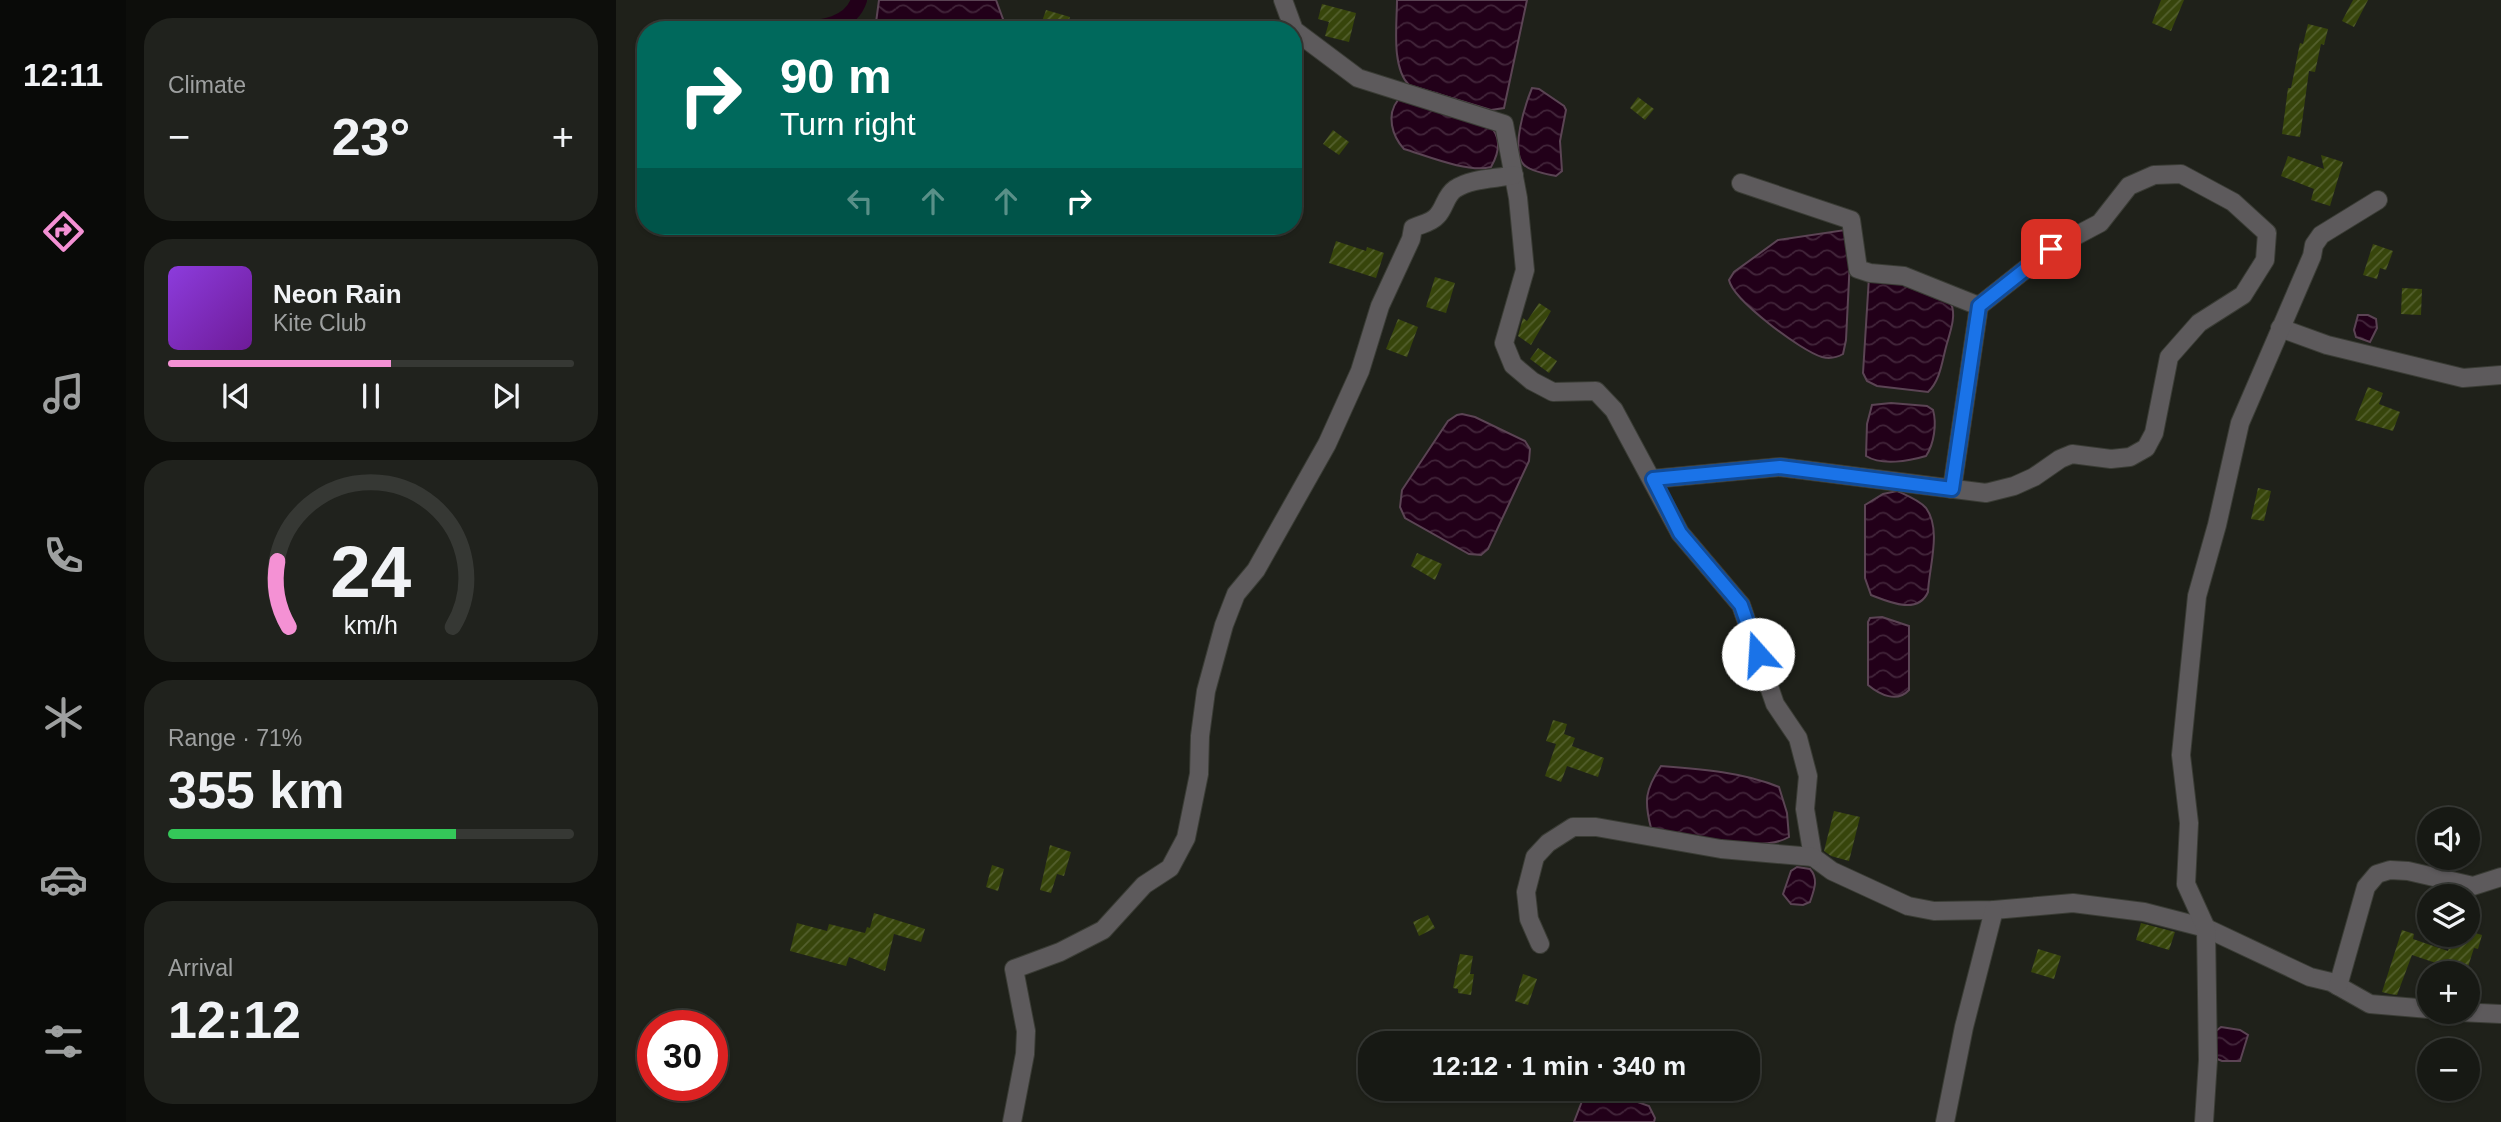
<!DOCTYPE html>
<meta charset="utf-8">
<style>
body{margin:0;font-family:Helvetica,sans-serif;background:#20221d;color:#f1f3f6;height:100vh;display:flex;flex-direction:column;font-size:26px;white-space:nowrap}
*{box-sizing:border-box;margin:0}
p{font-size:23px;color:#9ea0a0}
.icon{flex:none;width:38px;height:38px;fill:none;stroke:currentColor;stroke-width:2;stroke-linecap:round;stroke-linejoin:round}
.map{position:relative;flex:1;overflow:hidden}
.sheet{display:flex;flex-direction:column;gap:18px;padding:18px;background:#0d0e0b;width:490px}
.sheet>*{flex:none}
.hud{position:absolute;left:21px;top:21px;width:665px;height:214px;border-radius:28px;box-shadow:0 2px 5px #0004,0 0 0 2px #363834;background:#00695c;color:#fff;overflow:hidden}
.buttons{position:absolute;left:1801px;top:807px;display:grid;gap:14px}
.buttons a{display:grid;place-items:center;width:63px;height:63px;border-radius:50%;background:#171914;box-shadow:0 2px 5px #0004,0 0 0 2px #363834;font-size:35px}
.speed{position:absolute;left:21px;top:1010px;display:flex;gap:14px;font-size:35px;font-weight:700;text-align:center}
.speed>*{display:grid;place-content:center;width:91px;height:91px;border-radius:50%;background:#171914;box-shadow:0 2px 5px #0004,0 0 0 2px #363834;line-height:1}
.speed .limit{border:10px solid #d22;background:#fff;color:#111}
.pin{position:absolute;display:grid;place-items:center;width:60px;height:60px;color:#fff;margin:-30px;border-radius:14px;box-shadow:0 4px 10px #0006}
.me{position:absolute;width:77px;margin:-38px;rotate:341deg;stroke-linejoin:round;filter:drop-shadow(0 0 5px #0008)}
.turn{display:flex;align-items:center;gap:24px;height:147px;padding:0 28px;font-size:32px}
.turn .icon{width:91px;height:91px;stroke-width:2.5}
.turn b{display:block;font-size:49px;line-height:60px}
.lanes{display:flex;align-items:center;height:66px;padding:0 28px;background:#0003;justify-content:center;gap:35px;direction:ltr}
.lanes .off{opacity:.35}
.big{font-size:52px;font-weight:800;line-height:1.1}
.sheet .tile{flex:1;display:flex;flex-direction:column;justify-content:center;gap:10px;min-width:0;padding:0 24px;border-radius:28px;background:#20221d}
.sheet .dial{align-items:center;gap:0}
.dial svg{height:182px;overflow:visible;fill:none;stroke:#363834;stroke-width:7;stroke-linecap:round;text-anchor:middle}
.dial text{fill:#f1f3f6;stroke:none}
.song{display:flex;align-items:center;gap:21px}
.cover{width:84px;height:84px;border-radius:10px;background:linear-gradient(135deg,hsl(270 70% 55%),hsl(280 70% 35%))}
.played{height:7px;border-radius:4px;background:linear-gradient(90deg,#f491d4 55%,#363834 55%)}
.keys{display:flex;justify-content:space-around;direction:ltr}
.heat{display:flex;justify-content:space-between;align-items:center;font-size:38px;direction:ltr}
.charge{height:10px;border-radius:5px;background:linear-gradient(90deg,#34c759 71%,#363834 0)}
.trip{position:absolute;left:742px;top:1031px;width:402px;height:70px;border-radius:28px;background:#171914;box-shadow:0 2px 5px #0004,0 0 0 2px #363834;font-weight:800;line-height:70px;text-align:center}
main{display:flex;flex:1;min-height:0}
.tabs{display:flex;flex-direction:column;width:126px;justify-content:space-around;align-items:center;background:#090a08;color:#9ea0a0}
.tabs .icon{width:49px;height:49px}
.tabs .selected{color:#f491d4}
.tabs b{font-size:32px;color:#f1f3f6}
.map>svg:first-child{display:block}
</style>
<main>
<nav class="tabs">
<b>12:11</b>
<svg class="icon selected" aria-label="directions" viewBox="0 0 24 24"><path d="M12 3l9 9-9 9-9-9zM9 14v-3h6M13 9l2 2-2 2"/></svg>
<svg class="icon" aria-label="music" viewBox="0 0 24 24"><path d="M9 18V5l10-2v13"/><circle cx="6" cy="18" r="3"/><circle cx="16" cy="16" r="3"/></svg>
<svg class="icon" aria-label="phone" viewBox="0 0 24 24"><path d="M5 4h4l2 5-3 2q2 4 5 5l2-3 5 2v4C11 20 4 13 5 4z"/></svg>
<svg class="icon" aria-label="climate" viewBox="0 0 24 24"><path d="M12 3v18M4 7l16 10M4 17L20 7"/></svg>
<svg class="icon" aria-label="car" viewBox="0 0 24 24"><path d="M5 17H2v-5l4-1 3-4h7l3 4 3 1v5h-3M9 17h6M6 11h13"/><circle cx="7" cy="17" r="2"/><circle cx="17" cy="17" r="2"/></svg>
<svg class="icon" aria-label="filters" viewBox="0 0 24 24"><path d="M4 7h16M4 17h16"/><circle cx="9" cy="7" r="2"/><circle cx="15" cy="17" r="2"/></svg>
</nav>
<section class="sheet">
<div class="tile"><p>Climate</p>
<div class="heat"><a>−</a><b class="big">23°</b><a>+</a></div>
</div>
<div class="tile">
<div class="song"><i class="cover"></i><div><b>Neon Rain</b><p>Kite Club</p></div></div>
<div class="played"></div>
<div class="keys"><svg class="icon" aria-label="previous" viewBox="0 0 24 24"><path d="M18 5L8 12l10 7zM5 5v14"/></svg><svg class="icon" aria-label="pause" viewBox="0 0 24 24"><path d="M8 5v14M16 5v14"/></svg><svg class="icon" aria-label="next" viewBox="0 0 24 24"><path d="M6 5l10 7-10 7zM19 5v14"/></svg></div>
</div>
<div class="tile dial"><svg viewBox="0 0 100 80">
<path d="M14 69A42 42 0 1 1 86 69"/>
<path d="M14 69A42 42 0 0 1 9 40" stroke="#f491d4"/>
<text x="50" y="56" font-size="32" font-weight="700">24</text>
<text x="50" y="72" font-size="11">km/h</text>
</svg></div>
<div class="tile"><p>Range · 71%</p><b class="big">355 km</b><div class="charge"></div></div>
<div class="tile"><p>Arrival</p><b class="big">12:12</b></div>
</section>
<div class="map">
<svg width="1885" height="1122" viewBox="0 0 1885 1122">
<defs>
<pattern id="water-waves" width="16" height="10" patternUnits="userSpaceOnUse" patternTransform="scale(1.75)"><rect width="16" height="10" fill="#220019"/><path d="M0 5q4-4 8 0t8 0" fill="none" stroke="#42253a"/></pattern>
<pattern id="building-hatch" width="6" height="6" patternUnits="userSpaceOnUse" patternTransform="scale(1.75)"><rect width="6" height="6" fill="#37450b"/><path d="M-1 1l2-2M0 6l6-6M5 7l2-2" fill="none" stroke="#54602e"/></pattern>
</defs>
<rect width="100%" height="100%" fill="#1f211a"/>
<g fill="url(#water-waves)" stroke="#5b4454" stroke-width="2">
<polygon points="263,0 380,0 391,30 259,30"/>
<path d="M781 0H911L888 108 875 110 793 85C775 67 781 24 781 0Z"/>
<path d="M916 88 923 89 948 106 950 110 944 141 946 171 940 176C931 174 915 172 908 165 894 151 909 105 916 88Z"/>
<path d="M791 99 873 125C886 137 883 153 875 167 852 173 811 156 788 149 776 136 770 115 782 100Z"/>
<path d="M1229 230 1235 239 1230 340 1227 354C1220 358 1214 359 1206 357 1185 351 1117 300 1113 280L1118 272 1162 240Z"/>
<path d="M1253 277C1269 280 1327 291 1335 304 1341 316 1333 335 1330 347 1326 362 1324 381 1312 392L1261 386 1251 381 1247 373Z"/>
<polygon points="1742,315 1752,315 1760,319 1761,328 1754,342 1740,337 1738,330"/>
<path d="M1275 403 1311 406 1317 410C1321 424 1318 444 1310 456 1293 461 1266 466 1250 456L1251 424 1256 405Z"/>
<polygon points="846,414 859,417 909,441 914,449 913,461 872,549 865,555 853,554 789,518 784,507 786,490 832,421 841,415"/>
<path d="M1281 491C1290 495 1303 500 1310 508 1326 530 1313 567 1312 592 1302 615 1273 602 1255 595L1249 578V505L1267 494Z"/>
<path d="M1266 617 1293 626V690C1281 703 1264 695 1252 685V622L1254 618Z"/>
<path d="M1045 766C1084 769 1127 772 1163 787L1171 813 1173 837C1142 855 1070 835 1035 828 1028 801 1029 790 1045 766Z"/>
<path d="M1181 867 1194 869C1203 879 1198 890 1194 902L1187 905 1175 904 1167 894 1175 871Z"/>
<polygon points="1605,1027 1624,1030 1632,1035 1624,1061 1606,1061 1599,1058 1600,1031"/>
<polygon points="981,1093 1016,1100 1033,1106 1039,1118 1038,1122 958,1122 968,1096"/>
</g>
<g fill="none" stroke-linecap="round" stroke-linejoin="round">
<path stroke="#220019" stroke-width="16" d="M179 30C202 28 234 27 243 0"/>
</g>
<g fill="url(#building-hatch)">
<polygon points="1545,0 1568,0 1555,31 1536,23"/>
<polygon points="1737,0 1752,0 1738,27 1726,21"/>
<polygon points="706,4 740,13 733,42 709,36 713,22 702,19"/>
<polygon points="430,10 454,17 450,30 423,30"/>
<polygon points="1692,24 1712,29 1708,45 1705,44 1699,72 1693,71 1684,137 1666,134 1672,88 1675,88 1684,43 1687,44"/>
<polygon points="1022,97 1038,109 1029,120 1014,108"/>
<polygon points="717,130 733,142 723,155 707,144"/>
<polygon points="1705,155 1727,162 1714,206 1695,200 1698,189 1665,176 1672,156 1708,169"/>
<polygon points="720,241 750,251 751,247 768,253 760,278 713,263"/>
<polygon points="1757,244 1777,251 1770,270 1764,268 1761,279 1747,275"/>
<polygon points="819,277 839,283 830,313 810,307"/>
<polygon points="1786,288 1806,289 1805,315 1785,314"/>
<polygon points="923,303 935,311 915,345 902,336 907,318 911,321"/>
<polygon points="782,319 802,327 791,357 770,349"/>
<polygon points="922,348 941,361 933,373 914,359"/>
<polygon points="1752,387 1767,393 1763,404 1784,412 1777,431 1739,420"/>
<polygon points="1642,488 1655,491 1648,521 1635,519"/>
<polygon points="801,553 826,564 819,580 795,566"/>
<polygon points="937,720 951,724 948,734 959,738 956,746 988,758 982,777 951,766 945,782 929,776 940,744 930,741"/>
<polygon points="1218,811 1244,817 1233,861 1215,856 1208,851"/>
<polygon points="434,845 455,852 448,876 441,874 435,893 424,890"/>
<polygon points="376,865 388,869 382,891 370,887"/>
<polygon points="258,913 309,929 305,942 278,934 269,971 233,957 230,966 174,951 181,923 211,931 213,924 249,933 251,927 254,928"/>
<polygon points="812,915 819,928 803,936 797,922"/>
<polygon points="1525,923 1559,932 1553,950 1520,940"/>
<polygon points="1786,930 1798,934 1797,939 1832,951 1834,945 1839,947 1843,934 1852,934 1852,931 1866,935 1862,949 1858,948 1850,973 1796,955 1781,995 1774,994 1766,992"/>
<polygon points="1422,949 1445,956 1438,979 1415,972"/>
<polygon points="844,954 857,956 854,974 858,974 855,995 842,993 842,989 837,988"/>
<polygon points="907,974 921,979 912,1005 899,1001"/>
</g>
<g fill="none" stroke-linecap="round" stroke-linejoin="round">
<g stroke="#3a3c35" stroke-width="20">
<g id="minor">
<polyline points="667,0 678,30 742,78 888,124 902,198 909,270 888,343 897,365 916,381 937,392 980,391 998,410 1064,533 1125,605 1159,704 1182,738 1192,776 1189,809 1197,857 1216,871 1292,906 1318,911 1378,910 1457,903 1528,912 1590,928 1694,977 1715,982 1754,1004 1813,1009"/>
<polyline points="1125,183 1235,220 1242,269 1254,273 1288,276 1363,306 1336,489"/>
<polyline points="1664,328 1711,345 1847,378 1885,375"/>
<polyline points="1036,479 1164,467 1370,493 1398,486 1418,477 1444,459 1456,454 1495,459 1514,457 1530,448 1538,433 1553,357 1583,323 1627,295 1649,260 1651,233 1617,202 1565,174 1538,175 1513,186 1484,223 1435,249 1363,306"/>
<polyline points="924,944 913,919 910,892 919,857 932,843 957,827 980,827 1105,849 1197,857"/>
<polyline points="1722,986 1750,887 1761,874 1774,870 1792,871 1857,886 1885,877"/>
<polyline points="1843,1012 1885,1014"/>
<path d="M396 1122 409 1054 410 1031 398 969 444 952 487 930 528 885 554 868 570 838 583 774 584 736 590 691 608 625 620 594 640 570 711 444 744 371 764 306 795 239 797 228C805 224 815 223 821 216 829 208 829 196 839 189 855 178 879 179 898 175"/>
<polyline points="1329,1122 1348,1027 1378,910"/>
<polyline points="1588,1122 1592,1060 1590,928 1570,884 1573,823 1565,755 1581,596 1601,525 1624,423 1696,256 1698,245 1705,235 1762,200"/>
</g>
</g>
<use href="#minor" stroke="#5d5a5c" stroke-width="18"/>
</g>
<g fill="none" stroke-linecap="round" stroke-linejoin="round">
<g stroke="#114b97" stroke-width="18">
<polyline id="route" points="1142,654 1125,605 1064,533 1037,479 1164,467 1336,489 1363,306 1435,249"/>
</g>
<use href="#route" stroke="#1a73e8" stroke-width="12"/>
</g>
</svg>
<div class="buttons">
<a><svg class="icon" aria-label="sound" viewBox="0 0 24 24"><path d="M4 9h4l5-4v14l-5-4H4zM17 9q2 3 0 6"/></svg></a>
<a><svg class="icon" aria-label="layers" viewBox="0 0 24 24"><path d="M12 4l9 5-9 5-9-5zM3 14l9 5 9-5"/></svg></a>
<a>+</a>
<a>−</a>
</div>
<div class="speed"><div class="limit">30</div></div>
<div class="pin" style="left:1435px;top:249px;background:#d93025"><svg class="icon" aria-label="arrive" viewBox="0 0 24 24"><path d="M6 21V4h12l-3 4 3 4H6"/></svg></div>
<svg class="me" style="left:1142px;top:654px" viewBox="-20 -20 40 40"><circle r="19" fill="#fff"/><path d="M0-13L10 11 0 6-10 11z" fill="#1a73e8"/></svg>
<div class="trip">12:12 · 1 min · 340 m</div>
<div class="hud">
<div class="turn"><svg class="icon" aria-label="right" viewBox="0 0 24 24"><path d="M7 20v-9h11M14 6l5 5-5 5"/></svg><div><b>90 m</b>Turn right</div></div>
<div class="lanes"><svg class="icon off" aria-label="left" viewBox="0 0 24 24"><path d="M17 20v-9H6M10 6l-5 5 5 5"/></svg><svg class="icon off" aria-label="ahead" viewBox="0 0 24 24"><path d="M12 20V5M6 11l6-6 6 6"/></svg><svg class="icon off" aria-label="ahead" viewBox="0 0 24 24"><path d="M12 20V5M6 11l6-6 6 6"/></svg><svg class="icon" aria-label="right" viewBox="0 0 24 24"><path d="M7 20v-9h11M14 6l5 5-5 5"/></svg></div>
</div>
</div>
</main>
